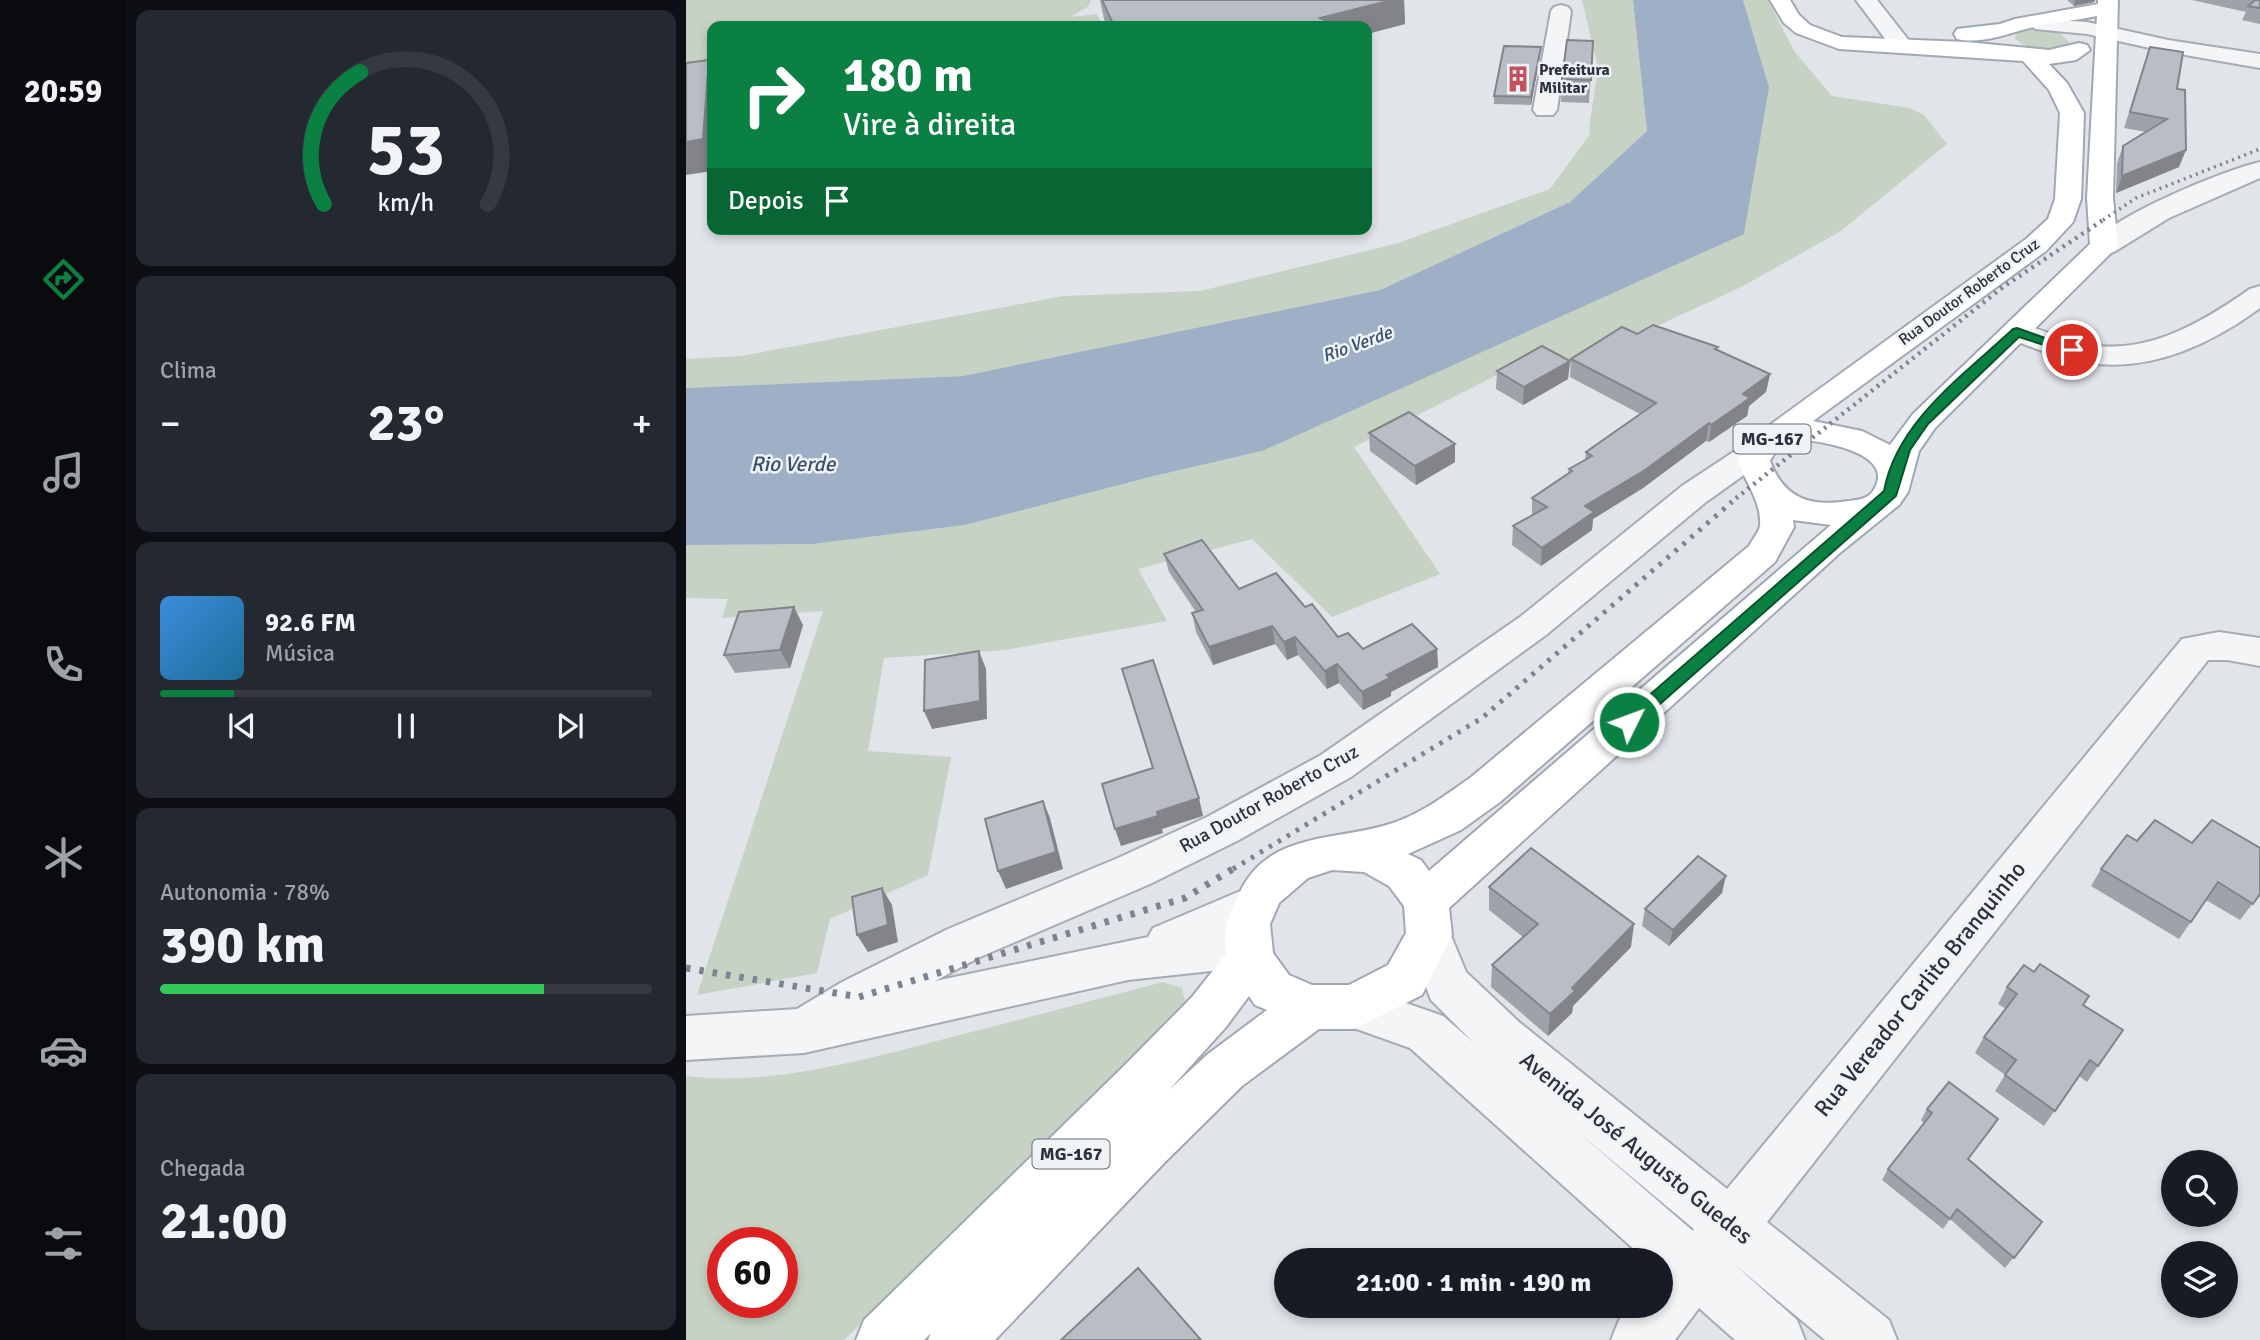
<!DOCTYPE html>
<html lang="pt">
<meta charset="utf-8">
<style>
body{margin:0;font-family:Signika,sans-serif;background:#242831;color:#f1f3f6;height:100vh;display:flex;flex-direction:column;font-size:26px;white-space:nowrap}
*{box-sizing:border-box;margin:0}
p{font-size:23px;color:#9ea1a6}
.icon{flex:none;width:38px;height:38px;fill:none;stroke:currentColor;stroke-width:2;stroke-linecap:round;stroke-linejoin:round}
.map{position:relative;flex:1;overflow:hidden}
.panel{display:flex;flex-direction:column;gap:10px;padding:10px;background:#0d0f14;width:560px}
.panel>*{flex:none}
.guide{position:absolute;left:21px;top:21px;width:665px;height:214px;border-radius:14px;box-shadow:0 4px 10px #0003;background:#0b8043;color:#fff;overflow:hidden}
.buttons{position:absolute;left:1475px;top:1150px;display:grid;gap:14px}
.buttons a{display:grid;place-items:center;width:77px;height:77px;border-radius:50%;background:#171b24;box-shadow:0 4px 10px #0003;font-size:35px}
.speed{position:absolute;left:21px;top:1227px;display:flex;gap:14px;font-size:35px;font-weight:700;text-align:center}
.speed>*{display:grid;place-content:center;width:91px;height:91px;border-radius:50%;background:#171b24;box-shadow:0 4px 10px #0003;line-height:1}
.speed .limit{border:10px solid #d22;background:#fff;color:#111}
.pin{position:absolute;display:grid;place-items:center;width:60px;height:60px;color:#fff;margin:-30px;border:4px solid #fff;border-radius:50%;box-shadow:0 2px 7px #0007}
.me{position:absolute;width:77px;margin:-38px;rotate:48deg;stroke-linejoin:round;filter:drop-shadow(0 0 5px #0008)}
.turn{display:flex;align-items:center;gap:24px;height:147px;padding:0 21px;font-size:32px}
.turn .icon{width:91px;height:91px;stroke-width:2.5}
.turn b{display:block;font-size:49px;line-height:60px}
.then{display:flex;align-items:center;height:66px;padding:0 21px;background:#0003;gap:14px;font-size:26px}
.big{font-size:52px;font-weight:800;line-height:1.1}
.panel .widget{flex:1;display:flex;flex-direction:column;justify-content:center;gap:10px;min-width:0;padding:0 24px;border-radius:14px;background:#242831}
.panel .dial{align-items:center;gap:0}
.dial svg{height:182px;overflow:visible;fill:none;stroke:#363941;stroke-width:7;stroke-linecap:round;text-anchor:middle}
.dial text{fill:#f1f3f6;stroke:none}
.song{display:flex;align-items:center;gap:21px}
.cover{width:84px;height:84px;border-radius:10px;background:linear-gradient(135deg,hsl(210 70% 55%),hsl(200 70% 35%))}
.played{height:7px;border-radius:4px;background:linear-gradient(90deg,#0b8043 15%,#363941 15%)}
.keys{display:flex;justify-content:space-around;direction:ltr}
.heat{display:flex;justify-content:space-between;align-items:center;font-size:38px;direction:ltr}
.charge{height:10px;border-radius:5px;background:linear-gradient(90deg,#34c759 78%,#363941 0)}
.trip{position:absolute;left:588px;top:1248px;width:399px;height:70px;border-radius:35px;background:#171b24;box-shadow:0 4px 10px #0003;font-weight:800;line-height:70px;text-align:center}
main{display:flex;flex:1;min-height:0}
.menu{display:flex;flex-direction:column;width:126px;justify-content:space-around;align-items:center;background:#090b0e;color:#9ea1a6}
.menu .icon{width:49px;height:49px}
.menu .current{color:#0b8043}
.menu b{font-size:32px;color:#f1f3f6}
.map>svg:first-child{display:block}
</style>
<main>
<nav class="menu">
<b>20:59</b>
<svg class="icon current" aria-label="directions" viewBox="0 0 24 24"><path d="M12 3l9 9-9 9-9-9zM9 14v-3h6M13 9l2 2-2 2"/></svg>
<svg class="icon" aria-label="music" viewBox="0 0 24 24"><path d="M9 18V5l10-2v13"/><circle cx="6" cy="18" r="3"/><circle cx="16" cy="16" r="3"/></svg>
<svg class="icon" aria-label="phone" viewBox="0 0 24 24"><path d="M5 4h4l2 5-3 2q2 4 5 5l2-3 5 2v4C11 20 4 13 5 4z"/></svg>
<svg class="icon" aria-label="climate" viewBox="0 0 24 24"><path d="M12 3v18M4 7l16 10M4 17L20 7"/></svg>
<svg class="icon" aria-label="car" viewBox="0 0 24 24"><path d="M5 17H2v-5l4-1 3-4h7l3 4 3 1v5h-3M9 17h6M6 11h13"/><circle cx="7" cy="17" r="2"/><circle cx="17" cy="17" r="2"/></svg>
<svg class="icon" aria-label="filters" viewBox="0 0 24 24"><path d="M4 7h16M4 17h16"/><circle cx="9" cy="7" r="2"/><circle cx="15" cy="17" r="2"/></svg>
</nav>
<section class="panel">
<div class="widget dial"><svg viewBox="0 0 100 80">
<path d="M14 69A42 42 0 1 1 86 69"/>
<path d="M14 69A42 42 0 0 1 30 11" stroke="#0b8043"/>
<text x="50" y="56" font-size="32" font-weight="700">53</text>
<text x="50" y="72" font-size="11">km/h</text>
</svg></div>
<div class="widget"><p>Clima</p>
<div class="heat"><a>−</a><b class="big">23°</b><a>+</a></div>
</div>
<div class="widget">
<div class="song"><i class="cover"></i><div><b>92.6 FM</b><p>Música</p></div></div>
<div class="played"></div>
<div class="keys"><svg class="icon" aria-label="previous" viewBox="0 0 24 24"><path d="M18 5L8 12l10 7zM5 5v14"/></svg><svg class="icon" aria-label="pause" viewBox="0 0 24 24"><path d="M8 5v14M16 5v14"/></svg><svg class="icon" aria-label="next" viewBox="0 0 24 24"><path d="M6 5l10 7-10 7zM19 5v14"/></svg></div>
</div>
<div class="widget"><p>Autonomia · 78%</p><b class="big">390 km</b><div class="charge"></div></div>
<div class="widget"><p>Chegada</p><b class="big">21:00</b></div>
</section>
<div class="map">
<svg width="1574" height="1340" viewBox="0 0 1574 1340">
<rect width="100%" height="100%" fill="#e1e4e9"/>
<g fill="#c6d2c3" fill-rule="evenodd">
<polygon points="0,0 405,0 403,6 384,17 411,14 415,23 390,26 26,26 26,73 0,77"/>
<polygon points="896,0 947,0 961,131 884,202 694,290 277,376 0,388 0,359 55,356 377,296 514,291 709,244 864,189 904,134 903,129 912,67"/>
<polygon points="1057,0 1082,0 1108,51 1146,96 1224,108 1238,115 1261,144 1155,231 1055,287 879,369 853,354 668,447 754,574 646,617 566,539 452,569 481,621 319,650 198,658 182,751 265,757 242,875 144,919 131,973 11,995 137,611 36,618 42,599 0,598 0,545 127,544 279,525 464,477 576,451 1083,87"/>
<path d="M1341 29 1374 33 1384 43C1371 56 1343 51 1329 39L1330 33Z"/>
<path d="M477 982 496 988 499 1001 482 1033 158 1340H0V1076C83 1087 186 1058 266 1037 337 1019 407 1000 477 982ZM37 1242H96V1302H37Z"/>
</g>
<polygon fill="#9fb0c6" points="947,0 1057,0 1083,87 1058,234 576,451 464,477 279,525 127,544 0,545 0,388 277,376 694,290 884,202 961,131"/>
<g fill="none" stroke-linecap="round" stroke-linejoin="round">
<g stroke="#a7abb3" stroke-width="4">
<g id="minor">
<polygon points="1170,0 1191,0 1228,47 1225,52 1209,52"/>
<polygon points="875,5 882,7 885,11 871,110 867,115 851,115 847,110 865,11 868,7"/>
<polygon points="1356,19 1401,22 1482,40 1574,54 1574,68 1482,52 1401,34 1349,29 1345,25 1349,21"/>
<path d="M1574 162V178L1483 218 1428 252 1418 254 1408 252 1404 246C1424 217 1538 170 1574 162Z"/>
<path d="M1574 286V308C1525 344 1466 372 1403 363 1375 359 1348 348 1321 338L1316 332 1321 326 1331 323C1352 328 1372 338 1393 343 1457 358 1514 324 1564 289Z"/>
<polygon points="1075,438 1086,441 1091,448 1086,455 1020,502 860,635 665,777 551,841 464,884 294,957 249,981 462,937 467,928 571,884 587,890 593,903 587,916 563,927 578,933 585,947 578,961 562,967 442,980 118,1053 0,1060 0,1016 111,1009 156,982 262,929 432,858 521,817 635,755 834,617 996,486 1064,441"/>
<path d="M1533 632 1574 638V666L1541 660H1522L1081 1222 1203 1320 1211 1340H1139L1048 1264 1111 1320 1119 1340H1049L1013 1308 989 1340H925L933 1320 945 1306H975V1260H960L724 1048 651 1022 644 1007 651 992 668 985 740 1010 757 1016 788 1043 745 1000 720 935 727 921 743 915 759 921 780 972 833 1022 1041 1189 1496 639ZM893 1133 1008 1229 1007 1231Z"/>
</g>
</g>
<g stroke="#a1a8b4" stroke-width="4">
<path id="major" d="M1084 0H1104L1113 15 1124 25 1156 37 1280 42 1363 50 1393 43 1401 45 1404 50 1390 60 1363 64 1381 83 1398 113 1395 199 1387 222 1360 251 1127 421 1176 431 1204 445 1227 414 1404 244 1401 198 1411 16C1386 21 1360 23 1336 30 1316 36 1292 44 1271 39L1268 34 1271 29 1314 24 1329 19 1412 4V0H1432L1427 198 1432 246 1249 428 1233 451 1222 492 1213 505 1155 552 763 908 766 935 736 995 668 1029H633L556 1086 478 1163 309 1340H242L245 1333 238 1340H170L178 1320 437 1067 506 997 540 954C538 923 541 919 554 892 584 829 655 842 710 822 737 812 760 795 784 778L1063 546C1066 540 1073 532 1074 526 1076 502 1059 482 1052 461L1066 438 1340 239 1362 219 1369 199 1374 113 1363 90 1337 61 1153 49 1110 33 1098 23ZM1118 440C1139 442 1212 454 1187 491 1182 499 1171 500 1163 501 1125 507 1098 499 1084 461 1091 446 1102 443 1118 440ZM1107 520 1145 525 743 871 735 860 722 854 775 830 814 802 1089 562 1108 527ZM646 870 678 872 703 886 718 906 720 933 702 965 663 985H626L603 975 587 953 584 924 593 903 622 878ZM563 996 569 1005 581 1010 522 1054 483 1090 540 1027Z"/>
</g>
<use href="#minor" fill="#f3f5f7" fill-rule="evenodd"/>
<use href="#major" fill="#fff" fill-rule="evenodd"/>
<polyline stroke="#7c8391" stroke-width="3.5" stroke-dasharray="2 4.5" stroke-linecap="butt" points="1417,220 1450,198 1574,149"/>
<polyline stroke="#7c8391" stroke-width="4.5" stroke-dasharray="2.5 5" stroke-linecap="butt" points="1044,503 1317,287 1420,218"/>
<polyline stroke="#7c8391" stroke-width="5" stroke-dasharray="3.5 7" stroke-linecap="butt" points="547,869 796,718 1046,502"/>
<polyline stroke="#7c8391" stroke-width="7" stroke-dasharray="4.5 9" stroke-linecap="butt" points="0,968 173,997 499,898 550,867"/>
</g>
<g fill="#9fa3a9">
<polygon points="414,0 718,0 719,24 681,34 681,26 421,26 418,19"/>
<polygon points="1381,0 1409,0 1408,2 1388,6"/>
<polygon points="1506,0 1574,0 1574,24 1556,20 1560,12"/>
<polygon points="907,41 903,103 875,102 876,79"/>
<polygon points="1464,47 1491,89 1493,167 1430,193 1431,163 1437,146 1460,132 1438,128"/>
<polygon points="854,55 845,105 808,104 808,96"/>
<polygon points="951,334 1031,350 1084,374 1080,392 1063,406 1061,416 1023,442 1020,441 957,488 907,519 906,530 855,566 826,545 827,526 846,516 846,498 882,474 883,469 899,460 900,452 954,414 884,377 885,359"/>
<polygon points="884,361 882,379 837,405 810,389 811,371"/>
<polygon points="683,433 769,444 769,462 730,485 684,451"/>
<polygon points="478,554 553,589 619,607 652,637 677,649 751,649 752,667 705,692 705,696 677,710 653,683 641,689 612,655 601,660 589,644 527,665 510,632 506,613 510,612 483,572"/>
<polygon points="117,625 104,668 49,673 38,655"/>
<polygon points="1451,841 1574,894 1554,920 1520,900 1493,939 1405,886 1415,869"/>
<polygon points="803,887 945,947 887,1006 886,1013 862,1036 805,987 806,965 837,937 803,910"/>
<polygon points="1036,893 983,946 956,926 959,909"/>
<polygon points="1321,987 1397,1005 1412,1066 1401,1082 1393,1076 1358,1126 1309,1091 1319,1075 1289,1053 1298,1037 1320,1009 1312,1004"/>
<polygon points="1241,1109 1312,1119 1282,1159 1356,1222 1319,1268 1264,1219 1257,1229 1196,1180 1202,1169 1238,1123 1235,1120"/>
</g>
<g fill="#82848a">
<polygon points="706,0 718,0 719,24 681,34 681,26 635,26 634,18"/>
<polygon points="1389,0 1409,0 1408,2 1388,6"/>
<polygon points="855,47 854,55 845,105 845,97"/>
<polygon points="23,60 26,67 26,171 0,175 0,142"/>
<polygon points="1500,150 1493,167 1430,193 1436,176"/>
<polygon points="884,361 882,379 837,405 838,387"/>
<polygon points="1084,374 1080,392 1063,406 1061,416 1023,442 1025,425 1057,394"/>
<polygon points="1023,423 1020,441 957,488 907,519 906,530 855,566 856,548 899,506"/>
<polygon points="769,444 769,462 730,485 729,466"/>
<polygon points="108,607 117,625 104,668 94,650"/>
<polygon points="586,626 589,644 527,665 523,647"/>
<polygon points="609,637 612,655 601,660 598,642"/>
<polygon points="751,649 752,667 705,692 705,696 677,710 676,692 701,675"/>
<polygon points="293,651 300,669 301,719 246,729 238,711"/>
<polygon points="651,664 653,683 641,689 639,671"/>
<polygon points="513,798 517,816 476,829 477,833 435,846 429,829 471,812"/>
<polygon points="357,801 364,818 377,869 320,889 312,871"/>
<polygon points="1040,876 1036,893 983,946 987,930"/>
<polygon points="196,888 206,905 212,942 182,952 171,935"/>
<polygon points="948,924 945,947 887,1006 886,1013 862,1036 864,1014 886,988"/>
<polygon points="1312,1119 1305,1130 1274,1169 1282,1159"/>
</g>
<g fill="#b9bdc5" stroke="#82848a" stroke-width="2">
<polygon points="416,0 706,0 634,18 650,26 428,26"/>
<polygon points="1569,0 1574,0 1574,8 1562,6"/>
<polygon points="881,40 907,41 905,80 876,79"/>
<polygon points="818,46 855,47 845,97 808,96"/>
<polygon points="1464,47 1497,52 1491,89 1499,90 1500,150 1436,176 1437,146 1481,119 1444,112"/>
<polygon points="23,60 17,139 0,142 0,63"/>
<polygon points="967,325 1032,347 1029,349 1084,374 1057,394 1064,398 1025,425 1023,423 959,470 899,506 908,512 856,548 827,526 861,507 846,498 886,471 883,469 906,456 900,452 970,403 885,359 936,327 951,334"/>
<polygon points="856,346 884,361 838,387 811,371"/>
<polygon points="723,412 769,444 729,466 683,433"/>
<polygon points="516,540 553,589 590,573 619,607 626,604 652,637 662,633 677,649 726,624 751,649 701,675 704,678 676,692 651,664 639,671 609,637 598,642 586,626 523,647 506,613 517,610 478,554"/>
<polygon points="108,607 94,650 38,655 53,612"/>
<polygon points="293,651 294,701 238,711 239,660"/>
<polygon points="467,660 513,798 471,812 472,816 429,829 416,784 467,768 436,669"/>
<polygon points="357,801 370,852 312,871 299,819"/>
<polygon points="1469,820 1506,843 1526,820 1574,848 1574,894 1567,904 1532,882 1505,922 1415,869 1441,835 1451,841"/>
<polygon points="845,848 948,924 886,988 889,991 864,1014 806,965 852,924 803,887"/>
<polygon points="1012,856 1040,876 987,930 959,909"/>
<polygon points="196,888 202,925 171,935 166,897"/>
<polygon points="1354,964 1403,996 1397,1005 1437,1030 1412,1066 1404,1060 1369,1111 1319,1075 1330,1060 1298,1037 1331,994 1321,987 1338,965 1348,972"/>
<polygon points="1263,1082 1312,1119 1282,1159 1356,1222 1328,1258 1271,1209 1264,1219 1202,1169 1246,1113 1241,1109"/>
<polygon points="452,1268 515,1340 375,1340"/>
</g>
<path fill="#0b8043" stroke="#07532c" stroke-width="2" d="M1331 328 1393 350 1386 354 1333 337 1242 424 1224 450 1210 496 949 726H937L935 722 937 718 1198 491C1211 421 1278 375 1327 329Z"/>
<defs>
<g id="building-bare" transform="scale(2.1)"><path d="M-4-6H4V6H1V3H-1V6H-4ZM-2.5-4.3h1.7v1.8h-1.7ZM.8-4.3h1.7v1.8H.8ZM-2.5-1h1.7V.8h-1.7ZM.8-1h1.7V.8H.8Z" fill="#c54f5b" stroke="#f0f3f6" stroke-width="2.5" paint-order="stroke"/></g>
</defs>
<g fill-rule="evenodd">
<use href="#building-bare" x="832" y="79"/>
</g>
<g text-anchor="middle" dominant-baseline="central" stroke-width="5" stroke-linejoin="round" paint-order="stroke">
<g font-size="16" font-weight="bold" fill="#2b313f" stroke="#f0f3f6" text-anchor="start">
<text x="853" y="70">Prefeitura<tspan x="853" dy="18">Militar</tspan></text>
</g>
<g font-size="16" fill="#2b313f" stroke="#f0f3f6">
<text transform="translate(1283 292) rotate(-36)">Rua Doutor Roberto Cruz</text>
</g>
<g font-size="18" font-style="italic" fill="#374e70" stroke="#f0f3f6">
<text transform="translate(671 344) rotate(-20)">Rio Verde</text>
</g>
<g fill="#f0f3f6" stroke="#666b76" stroke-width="2">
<rect x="1047.5" y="424.5" width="77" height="29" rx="5"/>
<rect x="346.5" y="1139.5" width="77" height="29" rx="5"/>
</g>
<g font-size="18" font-weight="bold" fill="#2b313f">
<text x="1086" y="439">MG-167</text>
<text x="385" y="1154">MG-167</text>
</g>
<g font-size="19" fill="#2b313f" stroke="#f0f3f6">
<text transform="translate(583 799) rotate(-29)">Rua Doutor Roberto Cruz</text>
</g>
<g font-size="21" font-style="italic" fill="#374e70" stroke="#f0f3f6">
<text x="107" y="464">Rio Verde</text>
</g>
<g font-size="23" fill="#2b313f" stroke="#f0f3f6">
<text transform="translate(1234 989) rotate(-51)">Rua Vereador Carlito Branquinho</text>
<text transform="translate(950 1148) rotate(39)">Avenida José Augusto Guedes</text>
</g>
</g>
</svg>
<div class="buttons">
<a><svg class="icon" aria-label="search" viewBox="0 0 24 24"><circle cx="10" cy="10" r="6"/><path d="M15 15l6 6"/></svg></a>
<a><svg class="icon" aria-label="layers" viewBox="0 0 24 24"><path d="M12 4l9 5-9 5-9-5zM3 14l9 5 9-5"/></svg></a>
</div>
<div class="speed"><div class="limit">60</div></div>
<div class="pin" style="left:1386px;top:350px;background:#d93025"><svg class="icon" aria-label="arrive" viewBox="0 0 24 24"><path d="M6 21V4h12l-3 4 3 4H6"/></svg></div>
<svg class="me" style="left:943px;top:722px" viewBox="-20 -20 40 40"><circle r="17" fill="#0b8043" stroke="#fff" stroke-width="3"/><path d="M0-11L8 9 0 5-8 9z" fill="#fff"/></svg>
<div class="trip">21:00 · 1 min · 190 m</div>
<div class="guide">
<div class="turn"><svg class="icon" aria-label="right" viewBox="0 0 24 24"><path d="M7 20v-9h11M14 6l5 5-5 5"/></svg><div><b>180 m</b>Vire à direita</div></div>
<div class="then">Depois<svg class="icon" aria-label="arrive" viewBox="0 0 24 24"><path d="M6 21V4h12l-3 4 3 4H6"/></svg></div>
</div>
</div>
</main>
